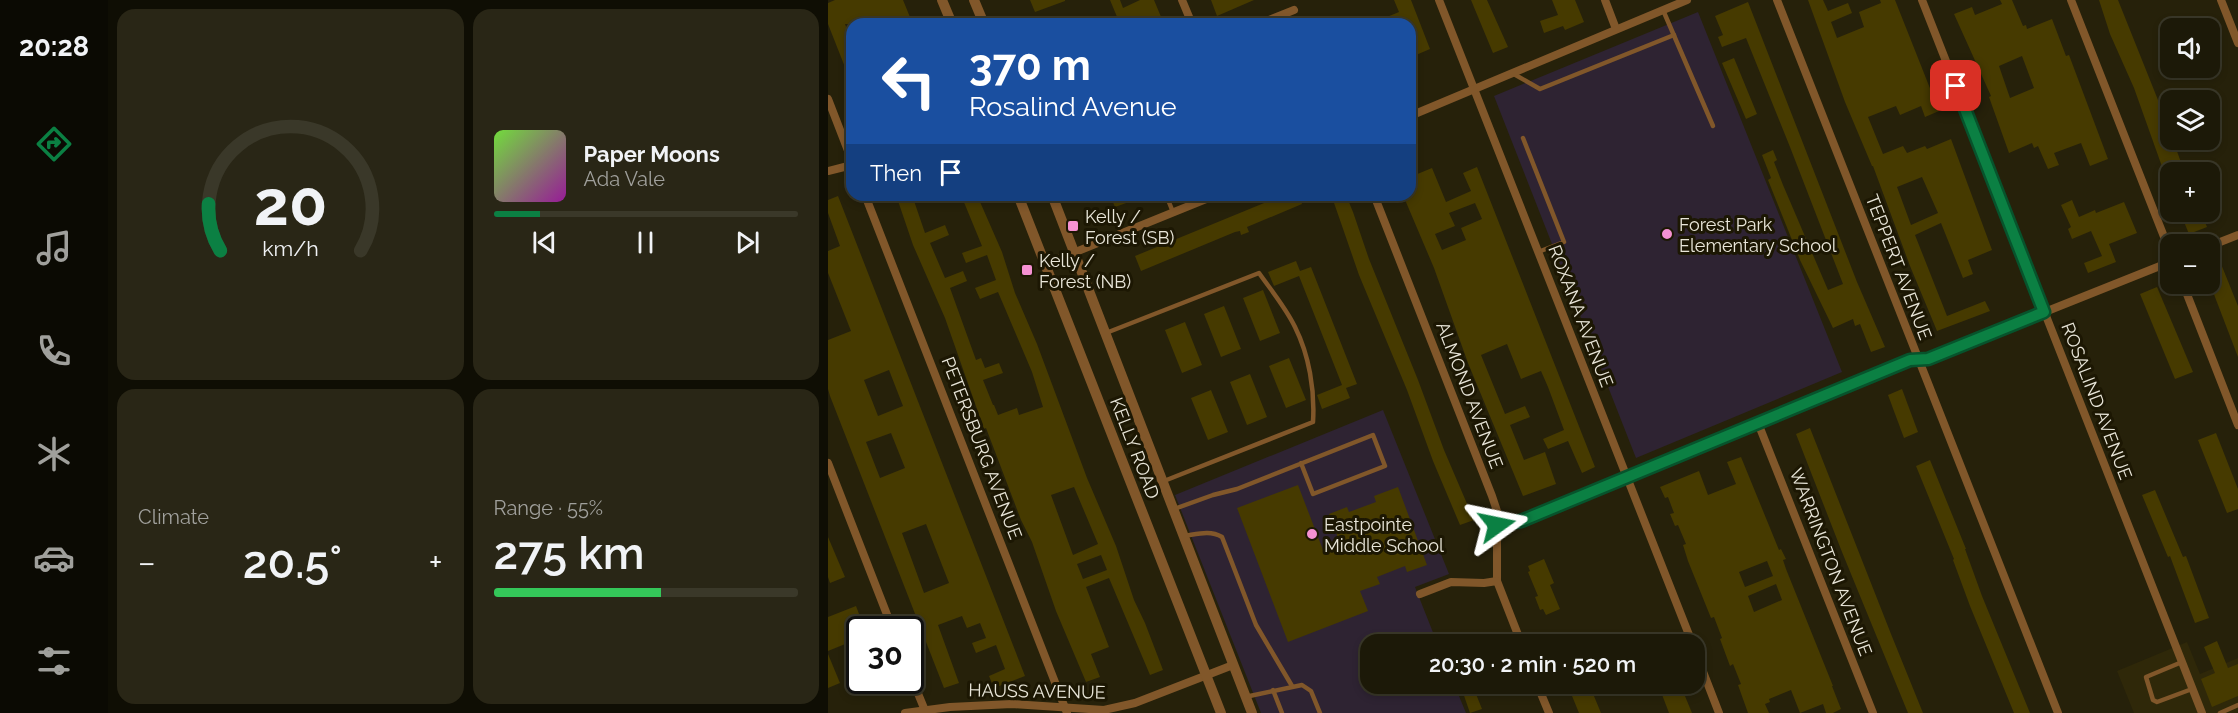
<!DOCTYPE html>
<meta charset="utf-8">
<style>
body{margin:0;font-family:Raleway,sans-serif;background:#292616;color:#f1f3f6;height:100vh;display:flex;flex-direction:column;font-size:22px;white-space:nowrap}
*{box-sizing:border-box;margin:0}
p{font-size:20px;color:#a0a09c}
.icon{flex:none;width:33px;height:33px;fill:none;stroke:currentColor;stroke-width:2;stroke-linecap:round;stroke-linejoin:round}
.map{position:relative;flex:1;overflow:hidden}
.side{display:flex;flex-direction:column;gap:9px;padding:9px;background:#0f0e04;width:720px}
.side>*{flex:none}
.top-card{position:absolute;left:18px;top:18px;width:570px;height:183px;border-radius:18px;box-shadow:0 3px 9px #0003,0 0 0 2px #3a3829;background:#1a4fa0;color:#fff;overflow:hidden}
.buttons{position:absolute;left:1332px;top:18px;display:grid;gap:12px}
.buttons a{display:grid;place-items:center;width:60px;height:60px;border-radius:12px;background:#1c1908;box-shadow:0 3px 9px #0003,0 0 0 2px #3a3829;font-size:30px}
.speed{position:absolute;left:18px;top:616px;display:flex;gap:12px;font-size:30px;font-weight:700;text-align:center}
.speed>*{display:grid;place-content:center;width:78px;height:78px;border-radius:50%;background:#1c1908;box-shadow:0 3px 9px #0003,0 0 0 2px #3a3829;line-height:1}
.speed .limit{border:3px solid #111;border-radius:9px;background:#fff;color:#111}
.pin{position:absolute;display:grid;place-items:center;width:51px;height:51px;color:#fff;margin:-26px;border-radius:12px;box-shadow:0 3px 9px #0006}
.me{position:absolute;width:66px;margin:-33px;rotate:78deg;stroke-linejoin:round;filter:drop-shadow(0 0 4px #0008)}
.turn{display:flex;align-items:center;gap:21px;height:126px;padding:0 24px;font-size:27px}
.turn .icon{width:78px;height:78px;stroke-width:2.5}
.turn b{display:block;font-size:42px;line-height:51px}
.then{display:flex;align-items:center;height:57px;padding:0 24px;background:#0003;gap:12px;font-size:22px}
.big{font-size:45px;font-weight:600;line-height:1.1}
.side .widget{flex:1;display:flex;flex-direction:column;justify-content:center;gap:9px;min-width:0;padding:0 21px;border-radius:18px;background:#292616}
.side .dial{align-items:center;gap:0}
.dial svg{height:156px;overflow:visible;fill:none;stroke:#3a3829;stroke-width:7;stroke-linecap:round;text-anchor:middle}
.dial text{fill:#f1f3f6;stroke:none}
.song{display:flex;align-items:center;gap:18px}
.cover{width:72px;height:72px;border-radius:9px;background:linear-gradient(135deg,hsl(100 70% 55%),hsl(300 70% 35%))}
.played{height:6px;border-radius:3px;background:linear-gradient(90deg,#0b8043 15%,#3a3829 15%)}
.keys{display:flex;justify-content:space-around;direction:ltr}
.heat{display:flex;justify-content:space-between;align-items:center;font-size:33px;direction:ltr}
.charge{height:9px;border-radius:4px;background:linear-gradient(90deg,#34c759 55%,#3a3829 0)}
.side .tiles{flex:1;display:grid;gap:9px;grid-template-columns:repeat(2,1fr)}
.trip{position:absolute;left:532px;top:634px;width:345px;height:60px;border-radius:18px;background:#1c1908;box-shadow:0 3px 9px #0003,0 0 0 2px #3a3829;font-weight:600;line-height:60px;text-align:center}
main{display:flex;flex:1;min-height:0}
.menu{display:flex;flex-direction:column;width:108px;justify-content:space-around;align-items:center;background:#0b0a03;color:#a0a09c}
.menu .icon{width:42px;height:42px}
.menu .active{color:#0b8043}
.menu b{font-size:27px;color:#f1f3f6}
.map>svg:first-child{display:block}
</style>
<main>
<nav class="menu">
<b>20:28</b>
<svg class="icon active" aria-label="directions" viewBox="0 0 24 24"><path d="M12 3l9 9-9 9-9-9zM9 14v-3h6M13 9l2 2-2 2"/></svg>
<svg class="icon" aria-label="music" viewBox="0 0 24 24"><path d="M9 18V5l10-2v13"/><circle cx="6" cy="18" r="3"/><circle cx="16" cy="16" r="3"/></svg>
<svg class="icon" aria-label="phone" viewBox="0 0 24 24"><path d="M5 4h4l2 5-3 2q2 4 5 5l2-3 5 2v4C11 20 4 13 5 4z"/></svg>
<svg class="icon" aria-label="climate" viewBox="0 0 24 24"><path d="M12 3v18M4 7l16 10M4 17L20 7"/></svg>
<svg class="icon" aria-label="car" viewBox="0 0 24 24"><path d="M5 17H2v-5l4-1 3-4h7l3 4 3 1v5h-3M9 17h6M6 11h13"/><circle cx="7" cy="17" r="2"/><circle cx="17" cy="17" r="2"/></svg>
<svg class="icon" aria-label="filters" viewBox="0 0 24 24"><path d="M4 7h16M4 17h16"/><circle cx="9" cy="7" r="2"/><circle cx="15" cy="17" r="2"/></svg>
</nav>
<section class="side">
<div class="tiles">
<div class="widget dial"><svg viewBox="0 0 100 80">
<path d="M14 69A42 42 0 1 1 86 69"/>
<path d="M14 69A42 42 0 0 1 8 45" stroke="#0b8043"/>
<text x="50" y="56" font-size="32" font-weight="700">20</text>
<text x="50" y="72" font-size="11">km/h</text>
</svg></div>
<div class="widget">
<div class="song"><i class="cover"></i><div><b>Paper Moons</b><p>Ada Vale</p></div></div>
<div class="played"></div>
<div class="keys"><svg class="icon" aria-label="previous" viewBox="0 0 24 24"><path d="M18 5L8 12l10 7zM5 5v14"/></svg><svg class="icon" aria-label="pause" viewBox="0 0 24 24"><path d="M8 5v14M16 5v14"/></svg><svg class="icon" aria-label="next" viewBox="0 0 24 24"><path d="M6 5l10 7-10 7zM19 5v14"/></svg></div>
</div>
<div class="widget"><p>Climate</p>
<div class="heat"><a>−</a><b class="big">20.5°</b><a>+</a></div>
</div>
<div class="widget"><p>Range · 55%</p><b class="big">275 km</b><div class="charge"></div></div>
</div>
</section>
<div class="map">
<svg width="1410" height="713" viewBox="0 0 1410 713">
<rect width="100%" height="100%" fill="#26210a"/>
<polygon fill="#2f2809" points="1359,642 1372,674 1410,658 1410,713 1306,713 1289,671"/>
<g fill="#2e2332">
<polygon points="870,12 1014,372 808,458 666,96"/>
<polygon points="555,410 621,574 587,587 610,645 543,645 543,684 626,684 638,713 433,713 347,495"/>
</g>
<g fill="#463a00" fill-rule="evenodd">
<polygon points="7,0 75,0 84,22 68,24 66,17 47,24 44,20 35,24 17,24 24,42 24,85 0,24 0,3"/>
<polygon points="202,0 237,0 237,1 207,12"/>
<polygon points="282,0 292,0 295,8 312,0 326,0 336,24 292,24"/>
<polygon points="383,0 426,0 389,16"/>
<polygon points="566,0 583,0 602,49 588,55 582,41 582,24 542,24 571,12"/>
<polygon points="643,0 659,0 680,47 665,53"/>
<polygon points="724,0 747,0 756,22 737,30 735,26 716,33 712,21 730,15"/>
<path d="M980 0H995L1000 11 1020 3 1024 13 1003 22 1009 38 1036 27 1031 12 1053 3 1052 0H1067L1111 111 1097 117 1093 106 1072 115 1068 106 1040 117 1055 154 1075 146 1079 153 1097 146 1099 149 1123 139 1164 250 1140 260 1145 274 1135 278 1113 223 1087 235 1119 316 1157 301 1162 311 1109 331 1082 266 1045 166H1044L1017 102ZM1094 177 1110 213 1083 225 1069 187Z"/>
<path d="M1172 0H1184L1195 26 1198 25 1199 29 1224 19 1238 56 1241 55 1280 159 1262 166 1253 143 1226 153 1231 165 1220 169 1210 146 1206 148 1204 143 1181 153 1161 97 1163 96 1126 14 1144 7 1147 15 1174 4ZM1194 56 1206 88 1182 98 1171 66Z"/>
<polygon points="1271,0 1290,0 1342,130 1342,140 1345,140 1355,168 1337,175 1306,88 1282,34"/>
<polygon points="920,2 1029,282 1057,347 1043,352 1032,324 1027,326 1025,319 1005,328 972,260 940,180 943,178 934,155 945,150 949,160 946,162 955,185 1000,290 1015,284 962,147 918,38 894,47 890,37 895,35 887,16"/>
<polygon points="906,58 929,114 918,119 894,63"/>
<path d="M649 167 767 467 754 473 740 441 720 449 715 439 736 430 720 387 713 371 693 379 679 344 653 355 677 414 697 406 702 417 682 425 696 460 717 452 728 484 695 496 640 363 606 268 575 195H582V177L604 168 618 202 643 191 635 173ZM647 203 654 219 633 228 638 240 614 250 607 234 627 226 621 213Z"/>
<path d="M68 195H84L97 233 117 225 121 235 102 243 117 278 135 271 139 281 122 288 148 360 153 358 157 368 171 363 175 373 155 380 165 405H166L170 415 189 408 191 415 215 407 204 372 170 292 152 299 147 288 168 280 159 255 138 263 134 253 154 246 133 195H149L174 252 187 293 209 344 259 478 288 546 306 600 317 623 335 670 322 675 281 578 258 587 281 647 263 654 272 677 258 682 228 611 204 542 193 520 158 428 156 429 117 318 85 245ZM246 487 270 544 245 555 223 495ZM273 555 279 570 255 579 249 564Z"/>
<polygon points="282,195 318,195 318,196 287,207"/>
<polygon points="450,195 471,195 474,204 419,227 421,232 413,235 412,231 407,232 313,271 307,256 451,197"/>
<polygon points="516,195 518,195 525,212 541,259 590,380 616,450 646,520 632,525 605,461 579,390 531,275 513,223 505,200"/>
<path d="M10 196 197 676 166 688 161 676 177 669 168 645 148 653 144 643 158 638 152 623 139 628 134 616 110 625 131 683 116 688 2 396 0 389V340L23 331 0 273V251L12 246 0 213V200ZM61 370 75 406 50 416 36 380ZM63 433 77 468 52 478 38 442ZM98 524 121 583 96 593 74 533Z"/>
<polygon points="1244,200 1251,217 1267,210 1268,213 1296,202 1309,233 1281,244 1288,262 1260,273 1256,263 1274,256 1263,231 1244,239 1240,229 1243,227 1233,205"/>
<polygon points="1352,212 1373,212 1379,227 1361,234"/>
<polygon points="1391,259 1410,306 1410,357 1382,284 1382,263"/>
<polygon points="468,261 472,271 483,267 529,384 518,388 522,398 494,409 489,395 514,385 490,324 471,276 446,286 440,272"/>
<polygon points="1329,287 1365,372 1347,379 1312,294"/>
<polygon points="435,290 452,333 432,341 415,298"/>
<polygon points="396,306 413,349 393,357 376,314"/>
<polygon points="357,322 374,365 354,373 337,330"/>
<polygon points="461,358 478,400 458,408 441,366"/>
<polygon points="422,374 439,417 419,425 402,382"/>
<polygon points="1074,389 1090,432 1076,438 1060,395"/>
<polygon points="383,390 400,432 380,440 363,398"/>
<polygon points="982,428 1063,634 1095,713 1080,713 1014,552 968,434"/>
<polygon points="1388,433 1410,489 1410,509 1399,513 1370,440"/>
<path d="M913 457 951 550 953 549 958 559 955 560 958 569 1005 686H1004L1013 709 1005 713H998L995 704 972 713 963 690 941 699 942 702 937 704 941 713H920L910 685 913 684 905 664 902 666 892 639 894 638 886 617 883 618 860 561 855 545 858 544 850 525 847 526 842 514 846 513 840 497 837 498 832 487 871 471 880 495 908 484 899 462ZM939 561 945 576 917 587 911 572ZM948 584 954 600 926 612 920 596Z"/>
<polygon points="1102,460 1138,549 1137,549 1154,596 1202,713 1186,713 1142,606 1125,560 1126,559 1088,466"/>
<polygon points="470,485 495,550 512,543 501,514 519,507 521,512 548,502 546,496 570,487 599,565 579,572 577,566 549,577 552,584 532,591 540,611 460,642 409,508"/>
<polygon points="1327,490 1355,557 1358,556 1381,618 1367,623 1342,556 1340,557 1314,495"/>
<polygon points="0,537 17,577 2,583 0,577"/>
<polygon points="716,559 726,583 722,585 732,609 718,615 715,609 712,610 707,597 710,596 700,572 702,571 700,566"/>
<polygon points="28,606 37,630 32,630 32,638 0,651 0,617"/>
<polygon points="1389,641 1400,668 1410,664 1410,696 1384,707 1373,679 1387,673 1376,647"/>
<polygon points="0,654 12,683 0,688"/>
<polygon points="41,681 57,681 61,691 47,696"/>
<polygon points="632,684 644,684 654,709 642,713"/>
<polygon points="744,684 761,684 773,713 751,713 742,691 746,689"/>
<polygon points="830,684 852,684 864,713 841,713"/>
</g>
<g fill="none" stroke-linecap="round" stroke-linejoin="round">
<g stroke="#81572a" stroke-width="4.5">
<polyline points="835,10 885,126"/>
<polyline points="684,73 712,89 846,35"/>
<polyline points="695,138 736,242 710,252"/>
<polyline points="338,195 345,212"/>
<path d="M278 333 431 273C443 290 458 308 467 327 481 355 487 390 485 422L336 481"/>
<polyline points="346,509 385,495 409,489 545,435 557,466 485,494 473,463"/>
<path d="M356 536C370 534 382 530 394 537L428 625 464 686"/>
<polyline points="1354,662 1318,677 1325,700 1329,702 1364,689"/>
<polyline points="445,690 454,713"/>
<polyline points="417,697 474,685 483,691 492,713"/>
<polyline points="1392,713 1410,705"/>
</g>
<g stroke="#81572a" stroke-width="8">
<polyline points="354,0 364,24"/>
<polyline points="611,0 865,645"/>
<polyline points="777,0 788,29"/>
<polyline points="949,0 1230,713"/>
<polyline points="1094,0 1374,713"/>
<polyline points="1243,0 1342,252"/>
<polyline points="1393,0 1410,43"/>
<polyline points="431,24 466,10"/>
<polyline points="0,99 24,161"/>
<polyline points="582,116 859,0"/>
<polyline points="0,171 24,165"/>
<polyline points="37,195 239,713"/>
<polyline points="546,195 664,496 669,511 669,581 694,645"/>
<polyline points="1382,246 1410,235"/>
<polyline points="218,264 388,195"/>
<polyline points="1355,284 1410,425"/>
<polyline points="930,423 1045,713"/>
<polyline points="0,463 65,630"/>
<polyline points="669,525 693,521 1082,360 1099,359 1342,262"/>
<polyline points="592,594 623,582 656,583 669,581"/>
<polyline points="867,651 891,713"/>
<polyline points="82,674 98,713"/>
<polyline points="709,684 721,713"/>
<polyline points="77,713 122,707 184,704 276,710 307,703 405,665"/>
</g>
<g stroke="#81572a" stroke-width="10">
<polyline points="114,0 124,24"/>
<polyline points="146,0 156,24"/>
<polyline points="190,195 393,713"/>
<polyline points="224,195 424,713"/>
</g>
</g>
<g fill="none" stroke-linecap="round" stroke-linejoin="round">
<g stroke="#07532c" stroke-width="15">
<polyline id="route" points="669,525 693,521 1082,360 1100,359 1216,312 1128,86"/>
</g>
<use href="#route" stroke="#0b8043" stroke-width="10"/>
</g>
<g fill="#f591d2" stroke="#1c1703" stroke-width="2">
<rect x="239" y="220" width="12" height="12" rx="3"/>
<circle cx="839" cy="234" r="6"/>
<rect x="193" y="264" width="12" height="12" rx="3"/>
<circle cx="484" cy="534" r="6"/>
</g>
<g text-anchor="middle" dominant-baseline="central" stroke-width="6" stroke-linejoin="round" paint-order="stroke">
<g font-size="18" fill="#e9e6d9" stroke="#1c1703" text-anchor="start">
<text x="257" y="216">Kelly /<tspan x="257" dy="21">Forest (SB)</tspan></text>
<text x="851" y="224">Forest Park<tspan x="851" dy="21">Elementary School</tspan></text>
<text x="211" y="260">Kelly /<tspan x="211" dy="21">Forest (NB)</tspan></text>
<text x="496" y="524">Eastpointe<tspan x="496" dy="21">Middle School</tspan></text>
</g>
<g font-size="18" fill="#e9e6d9" stroke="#1c1703">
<text transform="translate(1071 267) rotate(69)">TEPPERT AVENUE</text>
<text transform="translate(753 316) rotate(69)">ROXANA AVENUE</text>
<text transform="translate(642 395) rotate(69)">ALMOND AVENUE</text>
<text transform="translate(1269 401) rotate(69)">ROSALIND AVENUE</text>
<text transform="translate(154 448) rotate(69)">PETERSBURG AVENUE</text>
<text transform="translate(307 448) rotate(69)">KELLY ROAD</text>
<text transform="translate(1003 562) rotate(69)">WARRINGTON AVENUE</text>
<text transform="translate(209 691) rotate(1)">HAUSS AVENUE</text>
</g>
</g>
</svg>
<div class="buttons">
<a><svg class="icon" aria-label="sound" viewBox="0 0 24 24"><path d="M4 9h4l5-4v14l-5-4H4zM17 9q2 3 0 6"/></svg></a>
<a><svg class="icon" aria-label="layers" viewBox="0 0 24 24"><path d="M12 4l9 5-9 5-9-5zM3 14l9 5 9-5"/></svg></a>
<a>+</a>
<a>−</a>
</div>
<div class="speed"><div class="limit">30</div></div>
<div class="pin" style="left:1128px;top:86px;background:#d93025"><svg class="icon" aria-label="arrive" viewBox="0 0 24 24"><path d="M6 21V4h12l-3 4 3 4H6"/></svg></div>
<svg class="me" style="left:669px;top:525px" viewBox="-20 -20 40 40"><path d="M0-17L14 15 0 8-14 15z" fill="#0b8043" stroke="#fff" stroke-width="4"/></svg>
<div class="trip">20:30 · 2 min · 520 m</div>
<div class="top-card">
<div class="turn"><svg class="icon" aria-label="left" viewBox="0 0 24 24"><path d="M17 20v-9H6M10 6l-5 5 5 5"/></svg><div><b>370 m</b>Rosalind Avenue</div></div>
<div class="then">Then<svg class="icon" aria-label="arrive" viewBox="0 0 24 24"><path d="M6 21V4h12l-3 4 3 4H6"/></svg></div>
</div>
</div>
</main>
